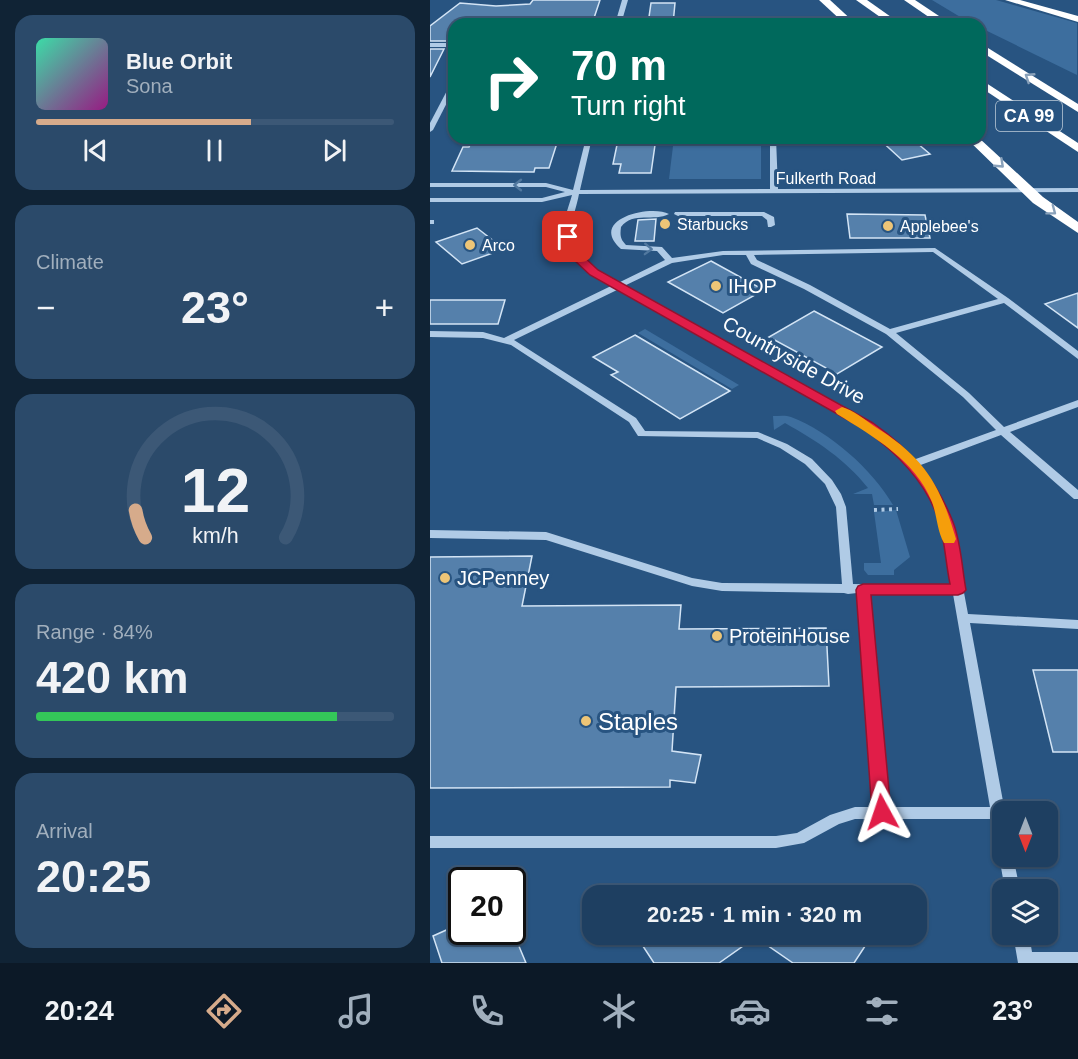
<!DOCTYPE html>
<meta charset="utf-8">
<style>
body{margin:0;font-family:Helvetica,sans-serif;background:#2b4a6a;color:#f1f3f6;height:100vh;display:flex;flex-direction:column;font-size:22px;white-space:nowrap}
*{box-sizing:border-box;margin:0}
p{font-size:20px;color:#a1afbd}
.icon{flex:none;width:33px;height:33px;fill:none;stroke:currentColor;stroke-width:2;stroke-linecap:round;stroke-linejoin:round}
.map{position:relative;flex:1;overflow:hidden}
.side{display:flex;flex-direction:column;gap:15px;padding:15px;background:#102335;width:430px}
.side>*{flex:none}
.guide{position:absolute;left:18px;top:18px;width:538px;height:126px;border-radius:18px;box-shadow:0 2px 4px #0004,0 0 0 2px #3c5876;background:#00695c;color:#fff;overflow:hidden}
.needle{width:39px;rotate:180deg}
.buttons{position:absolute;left:562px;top:801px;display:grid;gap:12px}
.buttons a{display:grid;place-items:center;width:66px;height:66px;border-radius:12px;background:#1e3f61;box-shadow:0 2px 4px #0004,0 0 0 2px #3c5876;font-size:30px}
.speed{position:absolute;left:18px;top:867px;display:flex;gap:12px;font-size:30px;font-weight:700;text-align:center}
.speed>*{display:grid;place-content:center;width:78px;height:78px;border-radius:50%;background:#1e3f61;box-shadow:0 2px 4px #0004,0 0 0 2px #3c5876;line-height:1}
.speed .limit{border:3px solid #111;border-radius:9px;background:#fff;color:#111}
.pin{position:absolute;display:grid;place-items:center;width:51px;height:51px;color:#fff;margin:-26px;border-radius:12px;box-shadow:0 3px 9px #0006}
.me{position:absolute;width:66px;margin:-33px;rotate:355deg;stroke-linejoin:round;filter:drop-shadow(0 0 4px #0008)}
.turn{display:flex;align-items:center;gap:21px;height:126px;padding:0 24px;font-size:27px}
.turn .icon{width:78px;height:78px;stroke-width:2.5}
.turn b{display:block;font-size:42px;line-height:51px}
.big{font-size:45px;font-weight:700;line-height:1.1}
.side .widget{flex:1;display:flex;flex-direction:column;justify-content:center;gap:9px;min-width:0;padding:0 21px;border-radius:18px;background:#2b4a6a}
.side .dial{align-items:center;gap:0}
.dial svg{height:156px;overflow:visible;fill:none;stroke:#3c5876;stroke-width:7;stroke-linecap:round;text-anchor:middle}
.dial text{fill:#f1f3f6;stroke:none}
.song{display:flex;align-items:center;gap:18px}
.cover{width:72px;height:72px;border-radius:9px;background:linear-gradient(135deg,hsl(160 70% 55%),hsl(310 70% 35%))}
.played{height:6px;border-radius:3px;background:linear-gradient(90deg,#d6ab8b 60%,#3c5876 60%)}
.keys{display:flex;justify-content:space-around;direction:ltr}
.heat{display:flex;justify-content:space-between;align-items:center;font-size:33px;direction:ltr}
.charge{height:9px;border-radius:4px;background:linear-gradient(90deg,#34c759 84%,#3c5876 0)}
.trip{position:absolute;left:152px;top:885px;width:345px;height:60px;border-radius:18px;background:#1e3f61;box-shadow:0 2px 4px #0004,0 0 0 2px #3c5876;font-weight:700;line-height:60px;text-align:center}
.tab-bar{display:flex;height:96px;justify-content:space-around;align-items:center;background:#0c1927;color:#a1afbd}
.tab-bar .icon{width:42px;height:42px}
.tab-bar .active{color:#d6ab8b}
.tab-bar b{font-size:27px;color:#f1f3f6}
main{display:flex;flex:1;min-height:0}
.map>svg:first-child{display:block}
</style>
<main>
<section class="side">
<div class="widget">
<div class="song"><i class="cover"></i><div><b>Blue Orbit</b><p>Sona</p></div></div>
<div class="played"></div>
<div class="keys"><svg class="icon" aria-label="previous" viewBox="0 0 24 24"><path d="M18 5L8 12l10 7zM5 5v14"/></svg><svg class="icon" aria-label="pause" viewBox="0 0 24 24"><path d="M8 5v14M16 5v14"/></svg><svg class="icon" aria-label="next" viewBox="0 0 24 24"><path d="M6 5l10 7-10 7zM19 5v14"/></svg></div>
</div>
<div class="widget"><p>Climate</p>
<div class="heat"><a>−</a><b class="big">23°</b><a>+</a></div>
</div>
<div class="widget dial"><svg viewBox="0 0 100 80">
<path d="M14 69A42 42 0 1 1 86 69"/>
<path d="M14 69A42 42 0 0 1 9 55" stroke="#d6ab8b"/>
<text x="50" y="56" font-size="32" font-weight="700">12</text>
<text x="50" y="72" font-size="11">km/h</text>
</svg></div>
<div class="widget"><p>Range · 84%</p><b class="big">420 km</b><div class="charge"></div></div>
<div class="widget"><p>Arrival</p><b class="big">20:25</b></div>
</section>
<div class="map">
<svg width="648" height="963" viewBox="0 0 648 963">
<rect width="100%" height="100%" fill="#285481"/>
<g fill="#3d6e9e">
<polygon points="502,0 566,0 647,23 647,75 551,28 550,24 542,24"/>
<polygon points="258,18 364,18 368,24 257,24"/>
<polygon points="244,138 331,138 331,179 239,179"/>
<polygon points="215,329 309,385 302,389 208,333"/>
<path d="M343 416C349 416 356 415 361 417 400 432 442 469 463 505H444L442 494H423L438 488C415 459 387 441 355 423L344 430Z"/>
<polygon points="466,510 480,557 464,570 464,575 438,575 434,570 434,563 451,563 444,512"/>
</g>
<g fill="#5580ab" stroke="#d3e4f5" stroke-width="1.5">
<polygon points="103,0 170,0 162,24 24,24 18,41 0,41 0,26 30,3 66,6 100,4"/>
<polygon points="221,3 245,3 243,24 218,24"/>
<polygon points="0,49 14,49 0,77"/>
<polygon points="43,138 125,138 123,143 127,143 119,168 105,168 104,172 22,171 33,147 39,147"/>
<polygon points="448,138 481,138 500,154 472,160"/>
<polygon points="188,140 212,140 211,144 225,145 221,173 189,173 191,164 183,164"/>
<polygon points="417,214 495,215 500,238 420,238"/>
<polygon points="226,219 224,241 205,241 208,220"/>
<polygon points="47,228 74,249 32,264 6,242"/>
<polygon points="281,261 334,290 293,313 238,282"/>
<polygon points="648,293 648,328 615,304"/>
<polygon points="0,300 75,300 68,324 0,324"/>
<polygon points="384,311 452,347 407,374 339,337"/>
<polygon points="205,335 300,391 250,419 181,375 188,372 163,357"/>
<polygon points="102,556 92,606 251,605 249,629 396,628 399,686 246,687 242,751 271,755 265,783 240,780 240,787 0,788 0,557"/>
<polygon points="603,670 648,670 648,752 623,752"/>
<polygon points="32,923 32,932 83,932 96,963 12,963 3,936"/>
<polygon points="205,934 304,934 313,946 289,963 224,963"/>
<polygon points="345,934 443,934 424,963 363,963 337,945"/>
</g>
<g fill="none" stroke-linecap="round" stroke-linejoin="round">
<polyline stroke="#b0cbe6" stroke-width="4" stroke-dasharray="3 4.5" stroke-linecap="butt" points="444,510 468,509"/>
<g fill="#b0cbe6" fill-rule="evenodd">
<polygon points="192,0 198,0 191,24 185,24"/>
<rect x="0" y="43" width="24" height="4"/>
<polygon points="24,81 24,89 3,130 0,132 0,123 21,83"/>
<path d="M156 138H162L150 190 340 189V138H346L348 189 648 188V192L149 194C147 206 141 220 141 232 142 257 168 272 188 283L235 260 227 251 191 249C157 219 221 204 239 214 224 222 203 211 191 227 190 235 190 239 196 245L232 247 242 258 293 251 505 248 578 298 648 351V359L574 303 466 333 539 393 574 427 648 400V407L580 432 648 490V499H644L571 435 488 466 508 494 521 523 538 614 648 620V629L540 623 575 812H573V844L568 842 563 819H425L409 824 374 843 346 848H0V836H346L367 833 400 815 425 807H445L427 593 418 594 414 593 292 591 262 586 116 540 0 538V530L116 532 262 578 292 583 412 584 406 507 395 484 375 464 350 448 327 438 208 436 199 422 81 345 53 338 0 337V331L53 332 74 338 181 286C161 275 134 258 133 232 133 220 139 206 142 195L112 202H0V198H112L135 192 116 187H0V183H116L143 190ZM503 252 568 299 460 329 380 285 327 260 324 255ZM293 255H316L321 264 374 289 456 334 533 397 566 430 483 460 468 444 443 424 194 286 242 263ZM187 290 435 428C467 453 497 482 510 522 517 541 518 565 522 586L423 584 416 507 411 494 402 480 382 459 357 444 328 432 215 431 206 418 84 340ZM439 593 523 594 560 807H459Z"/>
<polygon points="245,212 334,212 344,217 345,225 341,227 338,227 337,220 332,216 248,216 244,214"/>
<rect x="0" y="220" width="4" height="4"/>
<polygon points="571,851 573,851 573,856 583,856 590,890 575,890 569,856"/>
<polygon points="583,934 599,934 602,952 648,952 648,963 588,963"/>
</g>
<g fill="#fff" fill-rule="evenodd">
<polygon points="389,0 400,0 426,24 415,24"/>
<polygon points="426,0 437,0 471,24 460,24"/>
<polygon points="474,0 485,0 521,24 509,24"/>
<polygon points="575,0 590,0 648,16 648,22"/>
<polygon points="550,43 648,104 648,112 550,51"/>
<polygon points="550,79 648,143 648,152 550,87"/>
<polygon points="536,138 549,138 613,197 648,222 648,233 603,203"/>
</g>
</g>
<defs><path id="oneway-chevron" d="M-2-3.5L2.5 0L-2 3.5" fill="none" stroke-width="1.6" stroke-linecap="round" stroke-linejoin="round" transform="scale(1.5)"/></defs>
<g stroke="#89a1ba">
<use href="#oneway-chevron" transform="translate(599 77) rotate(-147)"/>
<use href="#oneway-chevron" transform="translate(570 164) rotate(43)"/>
<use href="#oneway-chevron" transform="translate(622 211) rotate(37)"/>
</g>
<g stroke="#51789f">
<use href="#oneway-chevron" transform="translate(88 185) rotate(180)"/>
<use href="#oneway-chevron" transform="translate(218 249) rotate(2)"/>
</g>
<path fill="#e11d48" stroke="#92132f" stroke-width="1.5" d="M138 234 143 237 151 254 168 270 443 423C480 449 506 479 523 522 531 542 532 568 536 590L533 593 528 595H441L461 812 458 818 452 820 445 818 442 812 426 590 428 586 433 584H520C516 565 515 544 510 525 499 484 467 453 434 429L160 275 142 258 132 237Z"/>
<path fill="#f59e0b" d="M412 407C423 410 434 419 444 426 494 457 510 484 526 539L524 543H514C507 531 507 515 502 502 485 460 444 437 407 414L405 411Z"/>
<g fill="#edc577" stroke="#285481" stroke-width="2">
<circle cx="235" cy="224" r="6"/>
<circle cx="458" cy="226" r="6"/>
<circle cx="40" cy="245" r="6"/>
<circle cx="286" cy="286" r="6"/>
<circle cx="15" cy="578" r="6"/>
<circle cx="287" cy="636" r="6"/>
<circle cx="156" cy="721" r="6"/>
</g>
<g text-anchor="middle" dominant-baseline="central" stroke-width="6" stroke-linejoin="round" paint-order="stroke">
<g font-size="16" fill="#fff" stroke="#285481">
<text x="396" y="178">Fulkerth Road</text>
</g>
<g font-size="16" fill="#fff" stroke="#285481" text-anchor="start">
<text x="247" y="224">Starbucks</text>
<text x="470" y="226">Applebee's</text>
<text x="52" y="245">Arco</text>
</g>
<rect fill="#285481" stroke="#beccd9" stroke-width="1.5" x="566" y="101" width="66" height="30" rx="4.5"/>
<g font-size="18" font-weight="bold" fill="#fff">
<text x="599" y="116">CA 99</text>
</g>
<g font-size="20" fill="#fff" stroke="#285481" text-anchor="start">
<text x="298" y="286">IHOP</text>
<text x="27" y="578">JCPenney</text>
<text x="299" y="636">ProteinHouse</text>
</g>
<g font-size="20" fill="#fff" stroke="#285481">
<text transform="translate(364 360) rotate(29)">Countryside Drive</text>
</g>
<g font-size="24" fill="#fff" stroke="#285481" text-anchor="start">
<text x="168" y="721">Staples</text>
</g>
</g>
</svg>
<div class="buttons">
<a><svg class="needle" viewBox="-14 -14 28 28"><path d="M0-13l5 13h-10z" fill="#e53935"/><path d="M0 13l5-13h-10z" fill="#a1afbd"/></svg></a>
<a><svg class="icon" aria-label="layers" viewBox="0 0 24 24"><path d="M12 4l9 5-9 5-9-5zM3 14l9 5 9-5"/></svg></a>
</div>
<div class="speed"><div class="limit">20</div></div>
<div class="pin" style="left:138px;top:237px;background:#d93025"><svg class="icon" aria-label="arrive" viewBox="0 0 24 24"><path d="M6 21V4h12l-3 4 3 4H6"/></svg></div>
<svg class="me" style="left:452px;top:812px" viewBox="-20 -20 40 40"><path d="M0-17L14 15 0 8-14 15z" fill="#e11d48" stroke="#fff" stroke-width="4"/></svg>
<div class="trip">20:25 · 1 min · 320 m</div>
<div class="guide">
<div class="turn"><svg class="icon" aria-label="right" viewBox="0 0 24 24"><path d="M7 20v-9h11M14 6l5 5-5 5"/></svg><div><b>70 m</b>Turn right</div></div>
</div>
</div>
</main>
<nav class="tab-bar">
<b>20:24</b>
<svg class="icon active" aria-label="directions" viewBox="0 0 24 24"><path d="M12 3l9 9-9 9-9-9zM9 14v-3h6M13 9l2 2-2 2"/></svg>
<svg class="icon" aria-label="music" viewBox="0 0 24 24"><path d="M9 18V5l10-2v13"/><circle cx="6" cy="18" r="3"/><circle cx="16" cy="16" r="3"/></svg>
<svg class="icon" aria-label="phone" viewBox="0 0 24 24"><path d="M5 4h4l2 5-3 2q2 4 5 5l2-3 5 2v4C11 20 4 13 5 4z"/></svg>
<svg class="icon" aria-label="climate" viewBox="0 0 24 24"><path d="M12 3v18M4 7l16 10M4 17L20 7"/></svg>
<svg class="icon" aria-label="car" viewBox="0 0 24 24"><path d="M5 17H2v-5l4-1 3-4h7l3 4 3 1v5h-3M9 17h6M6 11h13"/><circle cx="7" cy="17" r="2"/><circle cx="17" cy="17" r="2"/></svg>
<svg class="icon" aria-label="filters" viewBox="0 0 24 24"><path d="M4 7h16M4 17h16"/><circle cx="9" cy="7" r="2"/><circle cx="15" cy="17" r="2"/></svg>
<b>23°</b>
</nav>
